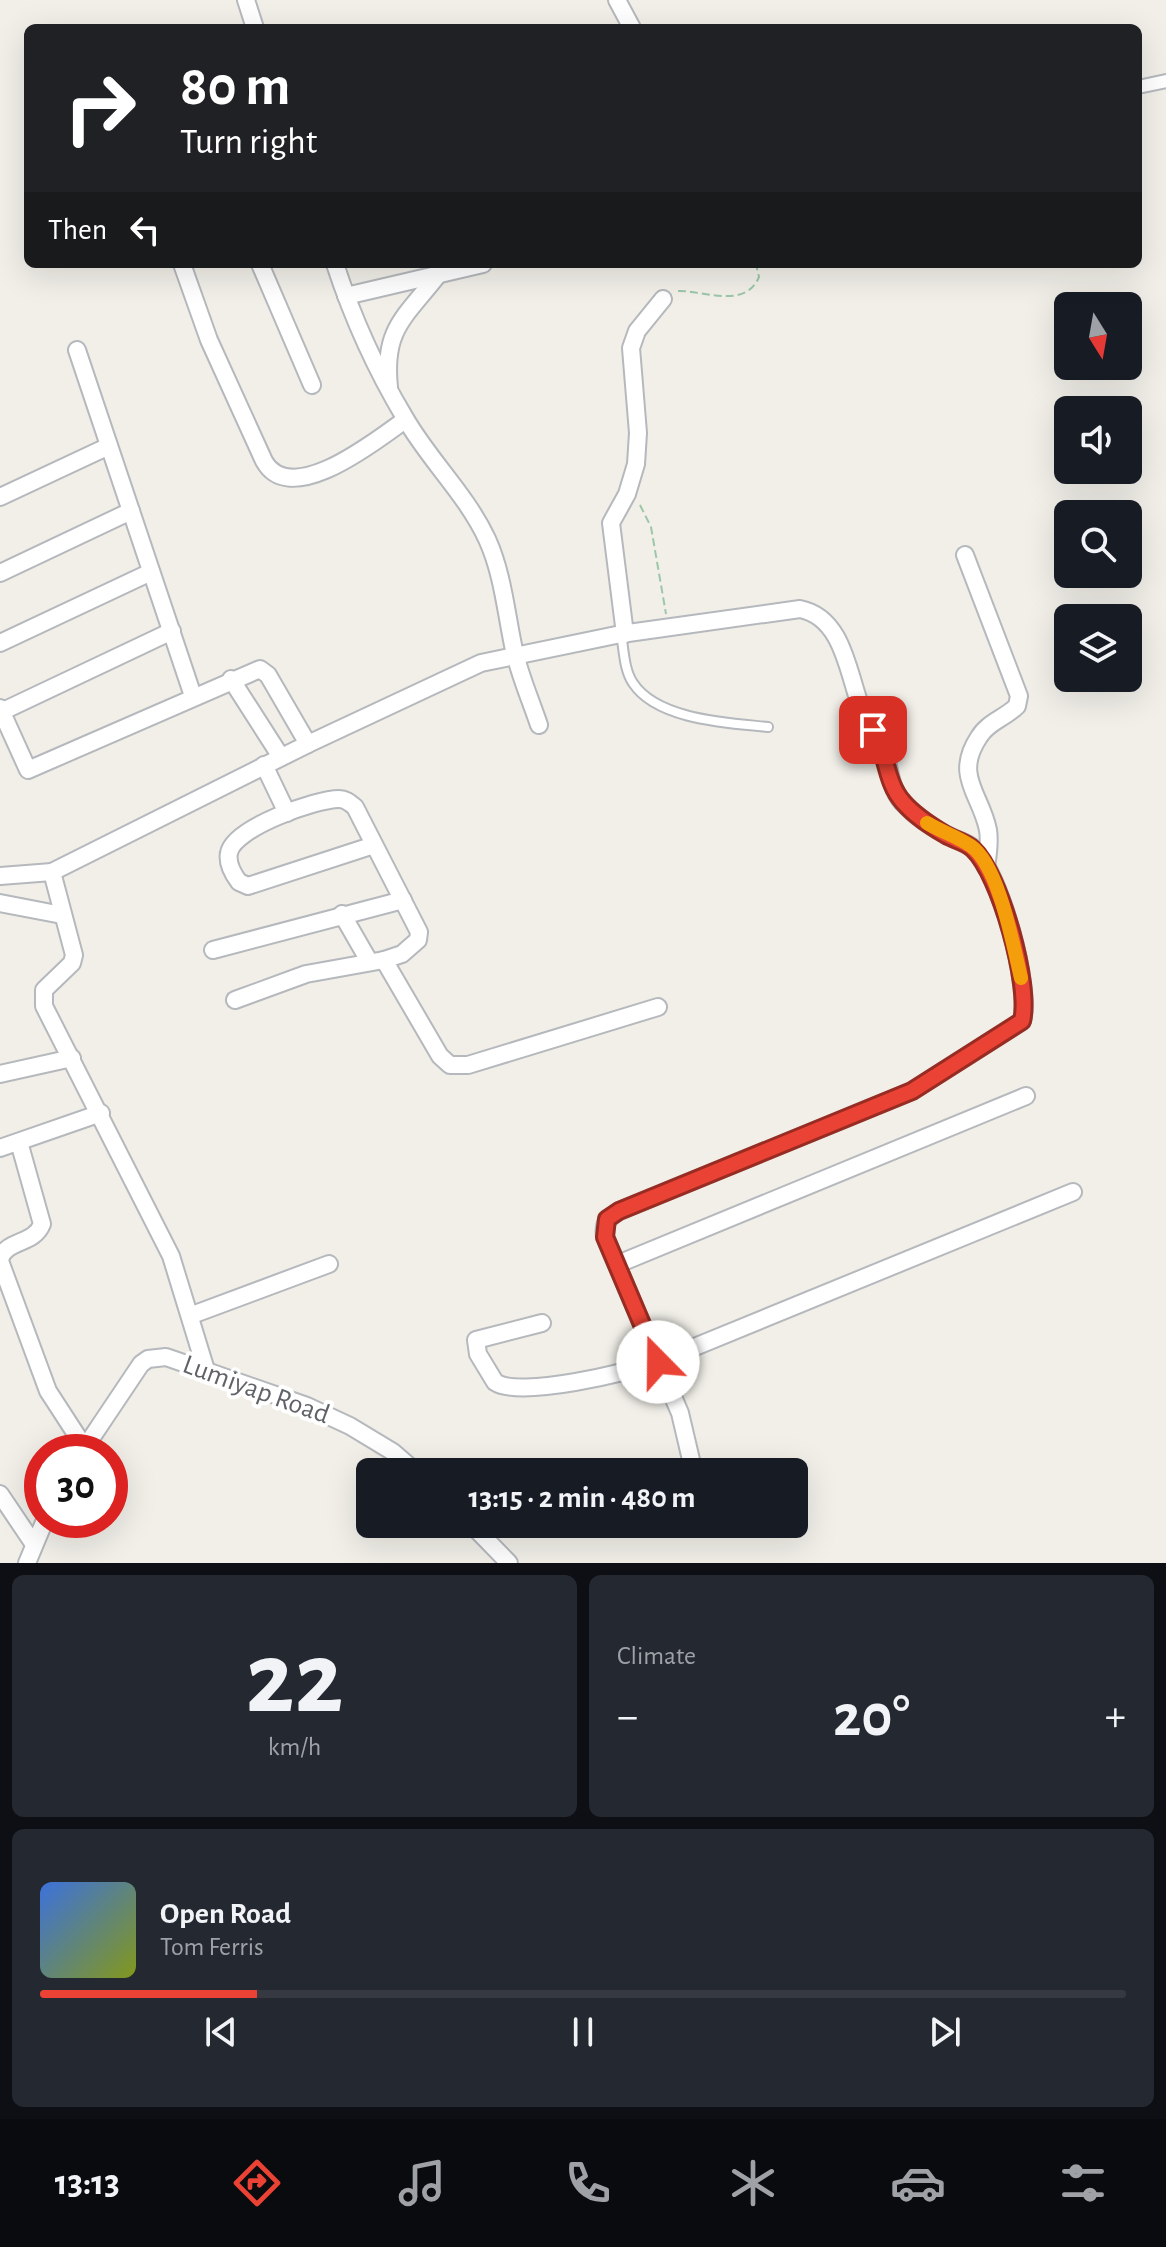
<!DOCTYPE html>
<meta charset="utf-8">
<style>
body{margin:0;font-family:"Alegreya Sans",sans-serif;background:#242831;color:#f1f3f6;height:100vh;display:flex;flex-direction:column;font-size:30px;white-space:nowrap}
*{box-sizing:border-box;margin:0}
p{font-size:26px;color:#9ea1a6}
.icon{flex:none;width:44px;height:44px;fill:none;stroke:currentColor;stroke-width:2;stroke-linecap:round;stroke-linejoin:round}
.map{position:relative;height:1563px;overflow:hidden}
.side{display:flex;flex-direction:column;gap:12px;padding:12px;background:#0d0f14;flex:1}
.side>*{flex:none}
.guide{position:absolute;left:24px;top:24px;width:1118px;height:244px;border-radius:12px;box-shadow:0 8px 32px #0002;background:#202124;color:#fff;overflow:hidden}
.needle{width:52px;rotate:169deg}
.buttons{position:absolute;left:1054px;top:292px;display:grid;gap:16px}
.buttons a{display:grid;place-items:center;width:88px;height:88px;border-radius:12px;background:#171b24;box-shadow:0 8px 32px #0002;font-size:40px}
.speed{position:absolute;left:24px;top:1434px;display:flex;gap:16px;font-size:40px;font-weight:700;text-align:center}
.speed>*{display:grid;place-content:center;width:104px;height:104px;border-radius:50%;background:#171b24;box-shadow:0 8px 32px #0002;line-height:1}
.speed .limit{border:12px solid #d22;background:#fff;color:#111}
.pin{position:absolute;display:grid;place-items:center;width:68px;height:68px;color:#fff;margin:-34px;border-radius:16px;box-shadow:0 4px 12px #0006}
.me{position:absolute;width:88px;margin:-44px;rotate:338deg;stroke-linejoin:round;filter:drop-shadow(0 0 6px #0008)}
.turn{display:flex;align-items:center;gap:28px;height:168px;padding:0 24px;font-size:36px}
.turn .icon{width:104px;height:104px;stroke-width:2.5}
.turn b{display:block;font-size:56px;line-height:68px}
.then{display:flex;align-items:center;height:76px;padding:0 24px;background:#0003;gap:16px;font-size:30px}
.big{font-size:60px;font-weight:700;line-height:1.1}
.side .card{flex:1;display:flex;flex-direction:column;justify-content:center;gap:12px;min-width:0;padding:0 28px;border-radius:12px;background:#242831}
.side .dial{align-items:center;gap:0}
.dial b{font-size:104px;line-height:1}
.song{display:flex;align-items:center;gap:24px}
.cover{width:96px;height:96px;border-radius:12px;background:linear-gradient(135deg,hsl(220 70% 55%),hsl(70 70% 35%))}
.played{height:8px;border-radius:4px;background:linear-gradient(90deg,#ea4335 20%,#363941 20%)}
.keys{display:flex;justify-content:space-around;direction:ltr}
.heat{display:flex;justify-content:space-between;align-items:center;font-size:44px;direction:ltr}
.side .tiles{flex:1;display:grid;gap:12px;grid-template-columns:1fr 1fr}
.card:last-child{grid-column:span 2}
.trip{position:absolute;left:356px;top:1458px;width:452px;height:80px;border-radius:12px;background:#171b24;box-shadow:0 8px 32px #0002;font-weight:700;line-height:80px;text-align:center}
.tabs{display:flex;height:128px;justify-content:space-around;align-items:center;background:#090b0e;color:#9ea1a6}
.tabs .icon{width:56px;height:56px}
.tabs .selected{color:#ea4335}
.tabs b{font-size:36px;color:#f1f3f6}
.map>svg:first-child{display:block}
</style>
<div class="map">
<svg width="1166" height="1563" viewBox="0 0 1166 1563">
<rect width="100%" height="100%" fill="#f1efe8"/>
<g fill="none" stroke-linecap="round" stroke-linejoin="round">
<g stroke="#b5b8bc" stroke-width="12">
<path id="service" d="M621 634C624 650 624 670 633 683 657 720 729 723 768 727"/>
</g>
<g stroke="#b5b8bc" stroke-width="16">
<polyline id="pedestrian" points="1138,87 1166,81"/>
</g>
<g stroke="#b5b8bc" stroke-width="20">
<g id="minor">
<polyline points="246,0 255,28"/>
<polyline points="617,0 632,28"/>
<path d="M182 264 209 340 264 461C291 510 379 438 405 420"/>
<polyline points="260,264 312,385"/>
<path d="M335 264C353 319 375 368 405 418 429 460 466 494 487 539 503 574 506 613 514 650 520 676 531 701 539 725"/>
<polyline points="346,296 483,264"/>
<polyline points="77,350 193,696"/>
<path d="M389 387C383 330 404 318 437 276"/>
<polyline points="0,497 109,446"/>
<path d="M965 555 1019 696 1017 706C1005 718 988 722 979 737 953 776 981 794 988 830 990 842 988 855 986 867"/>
<polyline points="0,573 131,511"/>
<polyline points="625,634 611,523 627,494 636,464 638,433 631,348 637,331 663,299"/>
<polyline points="0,643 151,572"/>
<polyline points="231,679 281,757"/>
<polyline points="0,708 28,770 260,669 268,675 308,744"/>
<polyline points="1,712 172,631"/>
<polyline points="264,765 287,813"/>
<polyline points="0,876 52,872"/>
<polyline points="0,903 62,915"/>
<polyline points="342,914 369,961"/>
<polyline points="213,950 403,900"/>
<polyline points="384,960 440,1056 450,1065 468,1065 658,1007"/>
<path d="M235 1000 306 974 384 960 402 954 418 940 419 932 355 807C350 803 346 799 339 799 316 799 233 828 229 853 227 863 233 874 239 882L248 886 374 845"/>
<polyline points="0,1074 72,1058"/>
<polyline points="0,1148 101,1113"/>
<path d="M0 1259C7 1239 34 1245 42 1224L19 1142"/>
<polyline points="0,1261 48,1391 85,1448"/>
<polyline points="618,1264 1026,1096"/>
<polyline points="192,1315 329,1264"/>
<path d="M206 1370 171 1256 44 1006V990L72 963 74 955 52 872 308 744 481 663 621 634 800 609C845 618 848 677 863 713 869 726 879 737 884 750 890 768 889 786 902 802 915 816 934 829 951 837 959 841 967 843 973 848 1000 872 1031 987 1022 1021L912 1091 619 1211C607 1219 603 1223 605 1237L658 1362C629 1372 519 1399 495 1382L478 1354 476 1340 542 1323"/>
<polyline points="82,1452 141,1364 148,1359 166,1357 307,1406 350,1426 393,1452 416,1472"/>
<polyline points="685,1472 692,1464 680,1413 658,1362 1073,1192"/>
<polyline points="0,1494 33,1543"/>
<polyline points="471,1524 509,1563"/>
<polyline points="27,1563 45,1520"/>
</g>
</g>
<g stroke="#9cc7a9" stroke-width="2" stroke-dasharray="8 4" stroke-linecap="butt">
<path d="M678 291C702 290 745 310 759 277L756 264"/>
<polyline points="640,505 651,527 666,614"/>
</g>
<use href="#service" stroke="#fff" stroke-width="8"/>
<use href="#pedestrian" stroke="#fff" stroke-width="12"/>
<use href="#minor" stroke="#fff" stroke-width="16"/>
</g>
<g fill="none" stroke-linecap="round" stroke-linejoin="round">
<g stroke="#982c22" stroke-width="20">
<path id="route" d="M658 1362 605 1237 607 1219 619 1211 912 1091 1022 1021C1031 986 1000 874 973 849 966 842 955 840 946 835 931 826 915 816 903 802 885 782 887 752 873 730"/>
</g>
<use href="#route" stroke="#ea4335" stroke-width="14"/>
<path stroke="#f59e0b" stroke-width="14" d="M927 823C940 831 958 837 971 846 999 866 1013 945 1021 978"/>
</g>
<g text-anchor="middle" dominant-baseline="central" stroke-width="8" stroke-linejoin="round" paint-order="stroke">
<g font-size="28" fill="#5f6368" stroke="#fff">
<text transform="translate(256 1390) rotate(20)">Lumiyap Road</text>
</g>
</g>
</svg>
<div class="buttons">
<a><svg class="needle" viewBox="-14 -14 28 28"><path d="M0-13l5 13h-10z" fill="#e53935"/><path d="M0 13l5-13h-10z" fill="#9ea1a6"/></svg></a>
<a><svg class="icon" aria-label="sound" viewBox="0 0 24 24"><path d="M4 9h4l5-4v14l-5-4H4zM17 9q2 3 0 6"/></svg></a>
<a><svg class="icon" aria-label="search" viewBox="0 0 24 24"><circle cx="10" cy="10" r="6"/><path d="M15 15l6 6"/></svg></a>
<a><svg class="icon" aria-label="layers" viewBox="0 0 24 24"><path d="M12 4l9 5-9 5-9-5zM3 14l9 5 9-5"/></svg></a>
</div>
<div class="speed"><div class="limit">30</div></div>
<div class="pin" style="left:873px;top:730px;background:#d93025"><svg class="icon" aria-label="arrive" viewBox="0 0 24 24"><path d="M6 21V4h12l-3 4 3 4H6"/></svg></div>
<svg class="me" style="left:658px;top:1362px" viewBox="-20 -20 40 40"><circle r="19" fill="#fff"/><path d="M0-13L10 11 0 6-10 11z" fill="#ea4335"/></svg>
<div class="trip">13:15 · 2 min · 480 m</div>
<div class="guide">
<div class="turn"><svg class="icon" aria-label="right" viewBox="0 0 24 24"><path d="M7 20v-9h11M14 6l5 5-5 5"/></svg><div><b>80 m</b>Turn right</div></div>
<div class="then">Then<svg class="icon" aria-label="left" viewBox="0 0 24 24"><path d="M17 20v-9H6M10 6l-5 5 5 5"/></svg></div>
</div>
</div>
<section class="side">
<div class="tiles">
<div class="card dial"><b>22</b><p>km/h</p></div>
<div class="card"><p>Climate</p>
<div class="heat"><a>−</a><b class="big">20°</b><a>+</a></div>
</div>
<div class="card">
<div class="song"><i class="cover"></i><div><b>Open Road</b><p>Tom Ferris</p></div></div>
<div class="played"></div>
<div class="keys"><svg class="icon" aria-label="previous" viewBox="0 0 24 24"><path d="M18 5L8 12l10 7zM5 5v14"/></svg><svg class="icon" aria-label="pause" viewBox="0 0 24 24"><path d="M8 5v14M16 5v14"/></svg><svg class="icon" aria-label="next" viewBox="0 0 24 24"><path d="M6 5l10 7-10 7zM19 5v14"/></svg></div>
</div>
</div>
</section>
<nav class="tabs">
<b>13:13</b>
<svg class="icon selected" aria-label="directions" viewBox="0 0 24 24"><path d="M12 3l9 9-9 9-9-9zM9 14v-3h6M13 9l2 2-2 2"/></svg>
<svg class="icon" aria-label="music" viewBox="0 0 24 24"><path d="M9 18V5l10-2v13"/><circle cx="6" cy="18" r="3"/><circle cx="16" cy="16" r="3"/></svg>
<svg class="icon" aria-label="phone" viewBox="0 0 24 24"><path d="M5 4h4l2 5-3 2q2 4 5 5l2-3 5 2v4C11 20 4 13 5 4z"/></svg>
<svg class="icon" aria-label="climate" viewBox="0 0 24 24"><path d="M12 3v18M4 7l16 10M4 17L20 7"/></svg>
<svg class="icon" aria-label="car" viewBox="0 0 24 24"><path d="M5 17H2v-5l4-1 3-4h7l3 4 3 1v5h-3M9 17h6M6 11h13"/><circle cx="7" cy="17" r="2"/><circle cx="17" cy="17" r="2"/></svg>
<svg class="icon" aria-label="filters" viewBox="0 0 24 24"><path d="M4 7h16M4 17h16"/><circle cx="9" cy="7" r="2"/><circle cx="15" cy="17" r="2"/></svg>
</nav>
